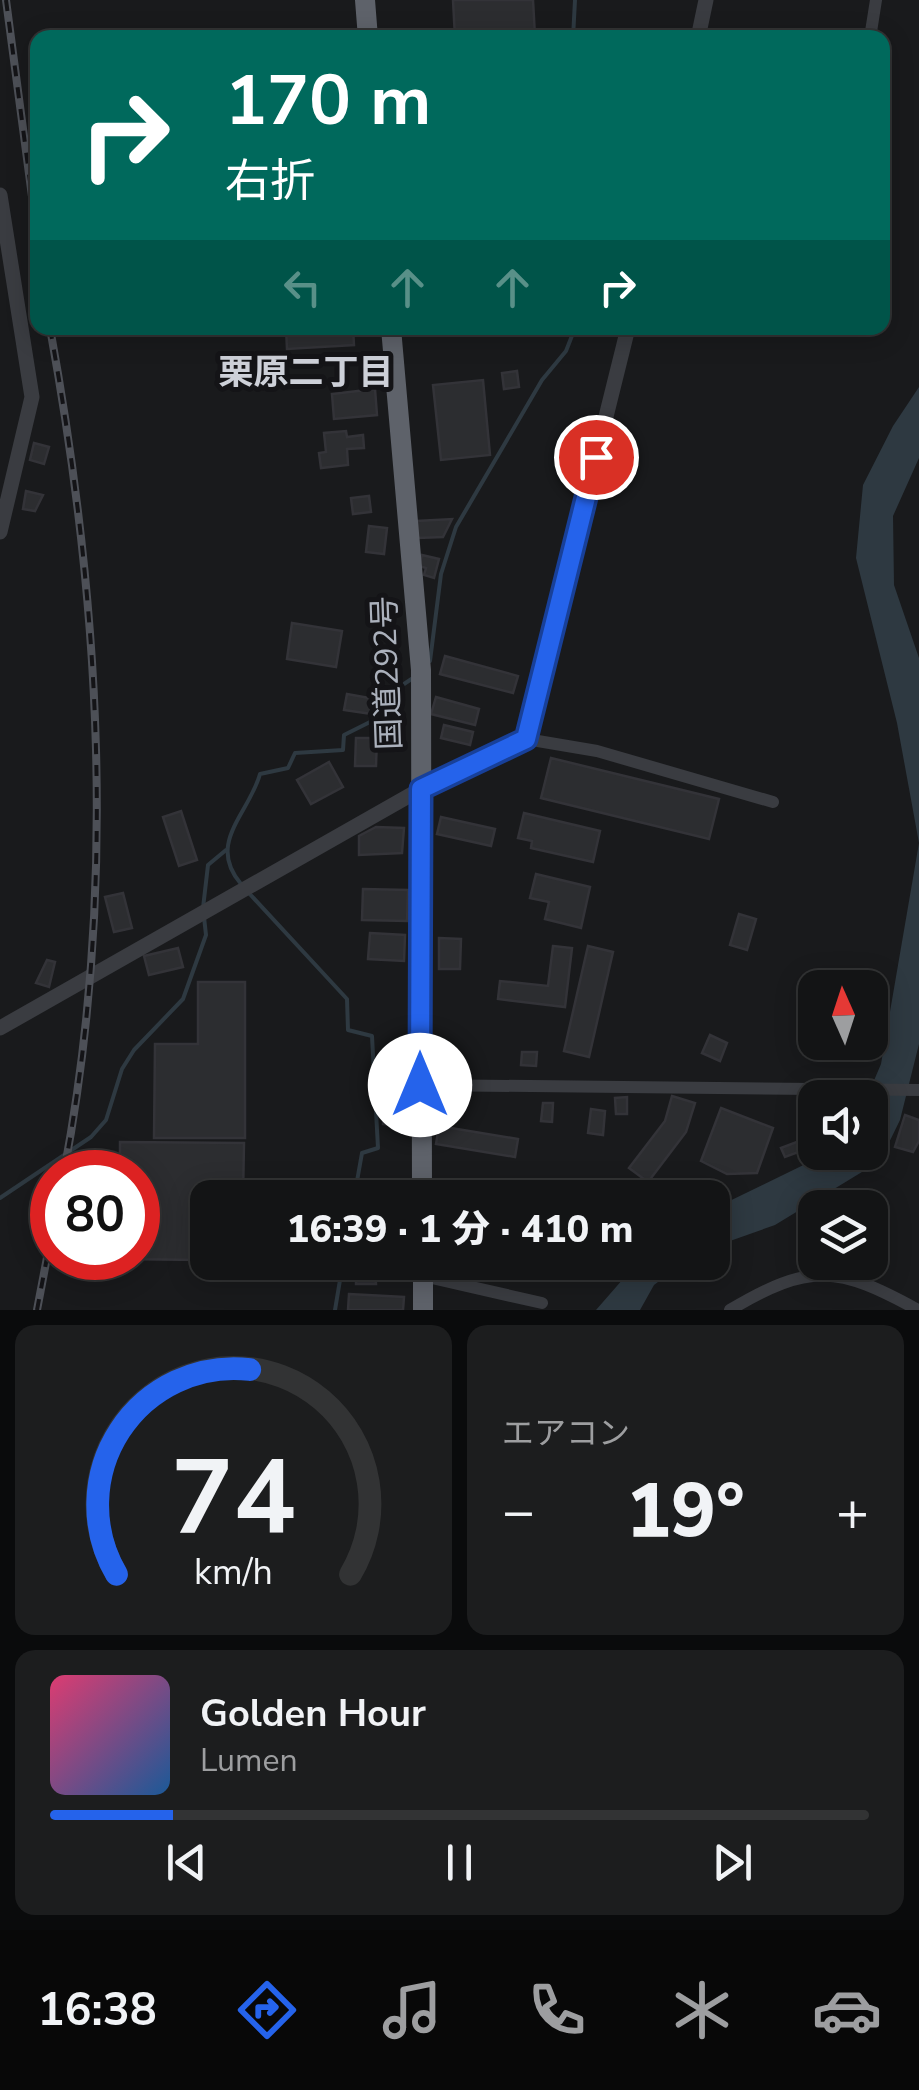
<!DOCTYPE html>
<html lang="ja">
<meta charset="utf-8">
<style>
body{margin:0;font-family:"Nunito Sans","Noto Sans JP",sans-serif;background:#1c1d1e;color:#f1f3f6;height:100vh;display:flex;flex-direction:column;font-size:38px;white-space:nowrap}
*{box-sizing:border-box;margin:0}
p{font-size:32px;color:#9d9ea0}
.icon{flex:none;width:55px;height:55px;fill:none;stroke:currentColor;stroke-width:2;stroke-linecap:round;stroke-linejoin:round}
.map{position:relative;height:1310px;overflow:hidden}
.drawer{display:flex;flex-direction:column;gap:15px;padding:15px;background:#0a0b0c;flex:1}
.drawer>*{flex:none}
.top-card{position:absolute;left:30px;top:30px;width:860px;height:305px;border-radius:20px;box-shadow:0 5px 25px #0003,0 0 0 2px #323334;background:#00695c;color:#fff;overflow:hidden}
.needle{width:65px;rotate:357deg}
.fabs{position:absolute;left:798px;top:970px;display:grid;gap:20px}
.fabs a{display:grid;place-items:center;width:90px;height:90px;border-radius:20px;background:#131415;box-shadow:0 5px 25px #0003,0 0 0 2px #323334;font-size:50px}
.speed{position:absolute;left:30px;top:1150px;display:flex;gap:20px;font-size:50px;font-weight:700;text-align:center}
.speed>*{display:grid;place-content:center;width:130px;height:130px;border-radius:50%;background:#131415;box-shadow:0 5px 25px #0003,0 0 0 2px #323334;line-height:1}
.speed .limit{border:15px solid #d22;background:#fff;color:#111}
.pin{position:absolute;display:grid;place-items:center;width:85px;height:85px;color:#fff;margin:-42px;border:5px solid #fff;border-radius:50%;box-shadow:0 2px 10px #0007}
.me{position:absolute;width:110px;margin:-55px;rotate:0deg;stroke-linejoin:round;filter:drop-shadow(0 0 8px #0008)}
.turn{display:flex;align-items:center;gap:35px;height:210px;padding:0 30px;font-size:45px}
.turn .icon{width:130px;height:130px;stroke-width:2.5}
.turn b{display:block;font-size:70px;line-height:85px}
.lanes{display:flex;align-items:center;height:95px;padding:0 30px;background:#0003;justify-content:center;gap:50px;direction:ltr}
.lanes .off{opacity:.35}
.big{font-size:75px;font-weight:800;line-height:1.1}
.drawer .tile{flex:1;display:flex;flex-direction:column;justify-content:center;gap:15px;min-width:0;padding:0 35px;border-radius:20px;background:#1c1d1e}
.drawer .dial{align-items:center;gap:0}
.dial svg{height:260px;overflow:visible;fill:none;stroke:#323334;stroke-width:7;stroke-linecap:round;text-anchor:middle}
.dial text{fill:#f1f3f6;stroke:none}
.song{display:flex;align-items:center;gap:30px}
.cover{width:120px;height:120px;border-radius:15px;background:linear-gradient(135deg,hsl(340 70% 55%),hsl(210 70% 35%))}
.played{height:10px;border-radius:5px;background:linear-gradient(90deg,#2563eb 15%,#323334 15%)}
.keys{display:flex;justify-content:space-around;direction:ltr}
.heat{display:flex;justify-content:space-between;align-items:center;font-size:55px;direction:ltr}
.drawer .tiles{flex:1;display:grid;gap:15px;grid-template-columns:1fr 1fr}
.tile:last-child{grid-column:span 2}
.trip{position:absolute;left:190px;top:1180px;width:540px;height:100px;border-radius:20px;background:#131415;box-shadow:0 5px 25px #0003,0 0 0 2px #323334;font-weight:800;line-height:100px;text-align:center}
.tab-bar{display:flex;height:160px;justify-content:space-around;align-items:center;background:#080808;color:#9d9ea0}
.tab-bar .icon{width:70px;height:70px}
.tab-bar .current{color:#2563eb}
.tab-bar b{font-size:45px;color:#f1f3f6}
.map>svg:first-child{display:block}
</style>
<div class="map">
<svg width="919" height="1310" viewBox="0 0 919 1310">
<rect width="100%" height="100%" fill="#191a1c"/>
<g fill="#2e3941">
<polygon points="919,387 919,458 893,516 894,585 919,658 919,1044 900,1120 880,1161 775,1225 713,1247 713,1209 828,1153 870,1152 867,1097 881,1064 919,843 897,723 856,558 863,485 893,426"/>
<polygon points="637,1263 683,1263 654,1285 640,1310 596,1310"/>
</g>
<g fill="none" stroke-linecap="round" stroke-linejoin="round">
<g stroke="#2e3941" stroke-width="4">
<polyline points="573,38 575,0"/>
<polyline points="430,661 441,574 456,527 542,380 566,351 575,328"/>
<path d="M241 884C206 843 249 814 260 774L288 768 295 753 343 750 344 735 372 721 389 694 413 678"/>
<polyline points="247,891 347,999 348,1030 372,1036 378,1148 362,1153 354,1198"/>
<polyline points="203,908 208,865 226,850"/>
<polyline points="0,1198 91,1137 106,1120 122,1069 134,1050 183,999 206,935 204,917"/>
<polyline points="335,1310 343,1262"/>
</g>
</g>
<g fill="#2c2d30" stroke="#333338" stroke-width="2.5">
<polygon points="453,0 533,0 535,36 455,38"/>
<polygon points="286,328 353,328 354,345 287,349"/>
<polygon points="517,371 519,387 504,389 502,373"/>
<polygon points="483,380 490,455 441,460 433,385"/>
<polygon points="375,389 377,415 334,419 332,394"/>
<polygon points="346,431 347,437 363,435 364,448 347,449 348,465 321,468 319,453 326,452 324,433"/>
<polygon points="34,443 49,447 44,464 30,460"/>
<polygon points="26,491 43,495 35,511 23,509"/>
<polygon points="369,496 371,512 353,514 351,498"/>
<polygon points="452,519 443,537 418,538 417,521"/>
<polygon points="369,526 387,528 384,554 366,552"/>
<polygon points="422,555 439,559 434,578 424,575 426,568 419,566"/>
<polygon points="292,623 342,631 336,667 287,659"/>
<polygon points="445,656 518,676 513,693 440,674"/>
<polygon points="347,694 375,699 372,714 344,710"/>
<polygon points="436,697 479,709 475,725 431,714"/>
<polygon points="444,725 473,732 470,745 441,738"/>
<polygon points="356,738 377,738 376,766 355,766"/>
<polygon points="551,758 719,799 709,839 541,798"/>
<polygon points="329,762 343,787 311,804 297,780"/>
<polygon points="181,811 197,860 179,866 163,817"/>
<polygon points="524,813 600,831 593,862 531,848 532,841 518,838"/>
<polygon points="441,817 495,829 491,846 437,834"/>
<polygon points="376,827 404,828 402,853 359,855 359,836"/>
<polygon points="536,874 590,887 581,928 545,919 549,902 530,898"/>
<polygon points="363,889 408,890 407,921 362,920"/>
<polygon points="123,893 132,928 114,932 105,897"/>
<polygon points="739,914 756,919 747,950 730,945"/>
<polygon points="370,933 405,935 404,961 368,959"/>
<polygon points="439,938 461,939 460,969 439,969"/>
<polygon points="553,946 572,948 565,1007 498,999 500,981 548,986"/>
<polygon points="588,946 613,952 589,1057 564,1051"/>
<polygon points="178,948 183,967 149,975 144,956"/>
<polygon points="47,960 55,962 49,987 36,983"/>
<polygon points="198,982 245,982 245,1138 154,1138 155,1044 198,1044"/>
<polygon points="710,1035 727,1043 720,1061 702,1053"/>
<polygon points="522,1052 537,1052 536,1066 521,1065"/>
<polygon points="460,1057 460,1067 434,1073 434,1058"/>
<polygon points="385,1072 403,1074 402,1093 384,1091"/>
<polygon points="438,1096 465,1096 465,1104 438,1103"/>
<polygon points="672,1096 695,1103 686,1132 648,1182 629,1168 665,1121"/>
<polygon points="627,1097 627,1114 616,1114 615,1098"/>
<polygon points="384,1098 404,1099 403,1125 383,1124"/>
<polygon points="543,1103 553,1103 552,1122 541,1121"/>
<polygon points="721,1108 773,1128 757,1173 727,1174 701,1161"/>
<polygon points="591,1109 605,1111 603,1135 588,1133"/>
<polygon points="905,1115 919,1120 919,1141 913,1152 895,1147"/>
<polygon points="439,1126 518,1139 515,1157 436,1144"/>
<polygon points="815,1135 815,1146 785,1157 781,1148"/>
<polygon points="120,1142 244,1143 243,1198 208,1198 208,1262 242,1262 242,1279 202,1260 118,1259 138,1258 138,1172 120,1172"/>
<polygon points="388,1187 388,1198 368,1198 368,1188"/>
<polygon points="356,1262 375,1262 376,1284 356,1284"/>
<polygon points="349,1294 404,1297 403,1310 348,1310"/>
</g>
<g fill="none" stroke-linecap="round" stroke-linejoin="round">
<g stroke="#3a3c41" stroke-width="12">
<polyline points="870,38 876,0"/>
<polyline points="526,739 597,751 773,802"/>
<polyline points="421,1085 919,1090"/>
<polyline points="423,1276 542,1303"/>
<path d="M730 1310C810 1262 838 1266 918 1310"/>
</g>
<g stroke="#3a3c41" stroke-width="15">
<polyline points="698,38 706,0"/>
<polyline points="0,195 32,397 0,532"/>
<polyline points="0,1028 421,789 526,739 628,328"/>
</g>
<g stroke="#5e626a" stroke-width="20">
<polyline points="365,0 368,38"/>
<polyline points="391,328 421,670 422,1198"/>
<polyline points="423,1262 423,1310"/>
</g>
<g stroke="#4d5057" stroke-width="8">
<g id="rail">
<polyline points="6,0 38,242"/>
<path d="M50 328C101 608 117 891 64 1172"/>
<polyline points="37,1310 52,1231"/>
</g>
</g>
<use href="#rail" stroke="#141417" stroke-width="4" stroke-dasharray="11" stroke-linecap="butt"/>
</g>
<g fill="none" stroke-linecap="round" stroke-linejoin="round">
<g stroke="#184099" stroke-width="25">
<polyline id="route" points="420,1085 421,789 526,739 596,457"/>
</g>
<use href="#route" stroke="#2563eb" stroke-width="18"/>
</g>
<g text-anchor="middle" dominant-baseline="central" stroke-width="10" stroke-linejoin="round" paint-order="stroke">
<g font-size="32" fill="#abb1bc" stroke="#141417">
<text transform="translate(387 673) rotate(-92)">国道292号</text>
</g>
<g font-size="35" font-weight="bold" fill="#cdd0d8" stroke="#141417">
<text x="306" y="372">栗原二丁目</text>
</g>
</g>
</svg>
<div class="fabs">
<a><svg class="needle" viewBox="-14 -14 28 28"><path d="M0-13l5 13h-10z" fill="#e53935"/><path d="M0 13l5-13h-10z" fill="#9d9ea0"/></svg></a>
<a><svg class="icon" aria-label="sound" viewBox="0 0 24 24"><path d="M4 9h4l5-4v14l-5-4H4zM17 9q2 3 0 6"/></svg></a>
<a><svg class="icon" aria-label="layers" viewBox="0 0 24 24"><path d="M12 4l9 5-9 5-9-5zM3 14l9 5 9-5"/></svg></a>
</div>
<div class="speed"><div class="limit">80</div></div>
<div class="pin" style="left:596px;top:457px;background:#d93025"><svg class="icon" aria-label="arrive" viewBox="0 0 24 24"><path d="M6 21V4h12l-3 4 3 4H6"/></svg></div>
<svg class="me" style="left:420px;top:1085px" viewBox="-20 -20 40 40"><circle r="19" fill="#fff"/><path d="M0-13L10 11 0 6-10 11z" fill="#2563eb"/></svg>
<div class="trip">16:39 · 1 分 · 410 m</div>
<div class="top-card">
<div class="turn"><svg class="icon" aria-label="right" viewBox="0 0 24 24"><path d="M7 20v-9h11M14 6l5 5-5 5"/></svg><div><b>170 m</b>右折</div></div>
<div class="lanes"><svg class="icon off" aria-label="left" viewBox="0 0 24 24"><path d="M17 20v-9H6M10 6l-5 5 5 5"/></svg><svg class="icon off" aria-label="ahead" viewBox="0 0 24 24"><path d="M12 20V5M6 11l6-6 6 6"/></svg><svg class="icon off" aria-label="ahead" viewBox="0 0 24 24"><path d="M12 20V5M6 11l6-6 6 6"/></svg><svg class="icon" aria-label="right" viewBox="0 0 24 24"><path d="M7 20v-9h11M14 6l5 5-5 5"/></svg></div>
</div>
</div>
<section class="drawer">
<div class="tiles">
<div class="tile dial"><svg viewBox="0 0 100 80">
<path d="M14 69A42 42 0 1 1 86 69"/>
<path d="M14 69A42 42 0 0 1 55 6" stroke="#2563eb"/>
<text x="50" y="56" font-size="32" font-weight="700">74</text>
<text x="50" y="72" font-size="11">km/h</text>
</svg></div>
<div class="tile"><p>エアコン</p>
<div class="heat"><a>−</a><b class="big">19°</b><a>+</a></div>
</div>
<div class="tile">
<div class="song"><i class="cover"></i><div><b>Golden Hour</b><p>Lumen</p></div></div>
<div class="played"></div>
<div class="keys"><svg class="icon" aria-label="previous" viewBox="0 0 24 24"><path d="M18 5L8 12l10 7zM5 5v14"/></svg><svg class="icon" aria-label="pause" viewBox="0 0 24 24"><path d="M8 5v14M16 5v14"/></svg><svg class="icon" aria-label="next" viewBox="0 0 24 24"><path d="M6 5l10 7-10 7zM19 5v14"/></svg></div>
</div>
</div>
</section>
<nav class="tab-bar">
<b>16:38</b>
<svg class="icon current" aria-label="directions" viewBox="0 0 24 24"><path d="M12 3l9 9-9 9-9-9zM9 14v-3h6M13 9l2 2-2 2"/></svg>
<svg class="icon" aria-label="music" viewBox="0 0 24 24"><path d="M9 18V5l10-2v13"/><circle cx="6" cy="18" r="3"/><circle cx="16" cy="16" r="3"/></svg>
<svg class="icon" aria-label="phone" viewBox="0 0 24 24"><path d="M5 4h4l2 5-3 2q2 4 5 5l2-3 5 2v4C11 20 4 13 5 4z"/></svg>
<svg class="icon" aria-label="climate" viewBox="0 0 24 24"><path d="M12 3v18M4 7l16 10M4 17L20 7"/></svg>
<svg class="icon" aria-label="car" viewBox="0 0 24 24"><path d="M5 17H2v-5l4-1 3-4h7l3 4 3 1v5h-3M9 17h6M6 11h13"/><circle cx="7" cy="17" r="2"/><circle cx="17" cy="17" r="2"/></svg>
</nav>
